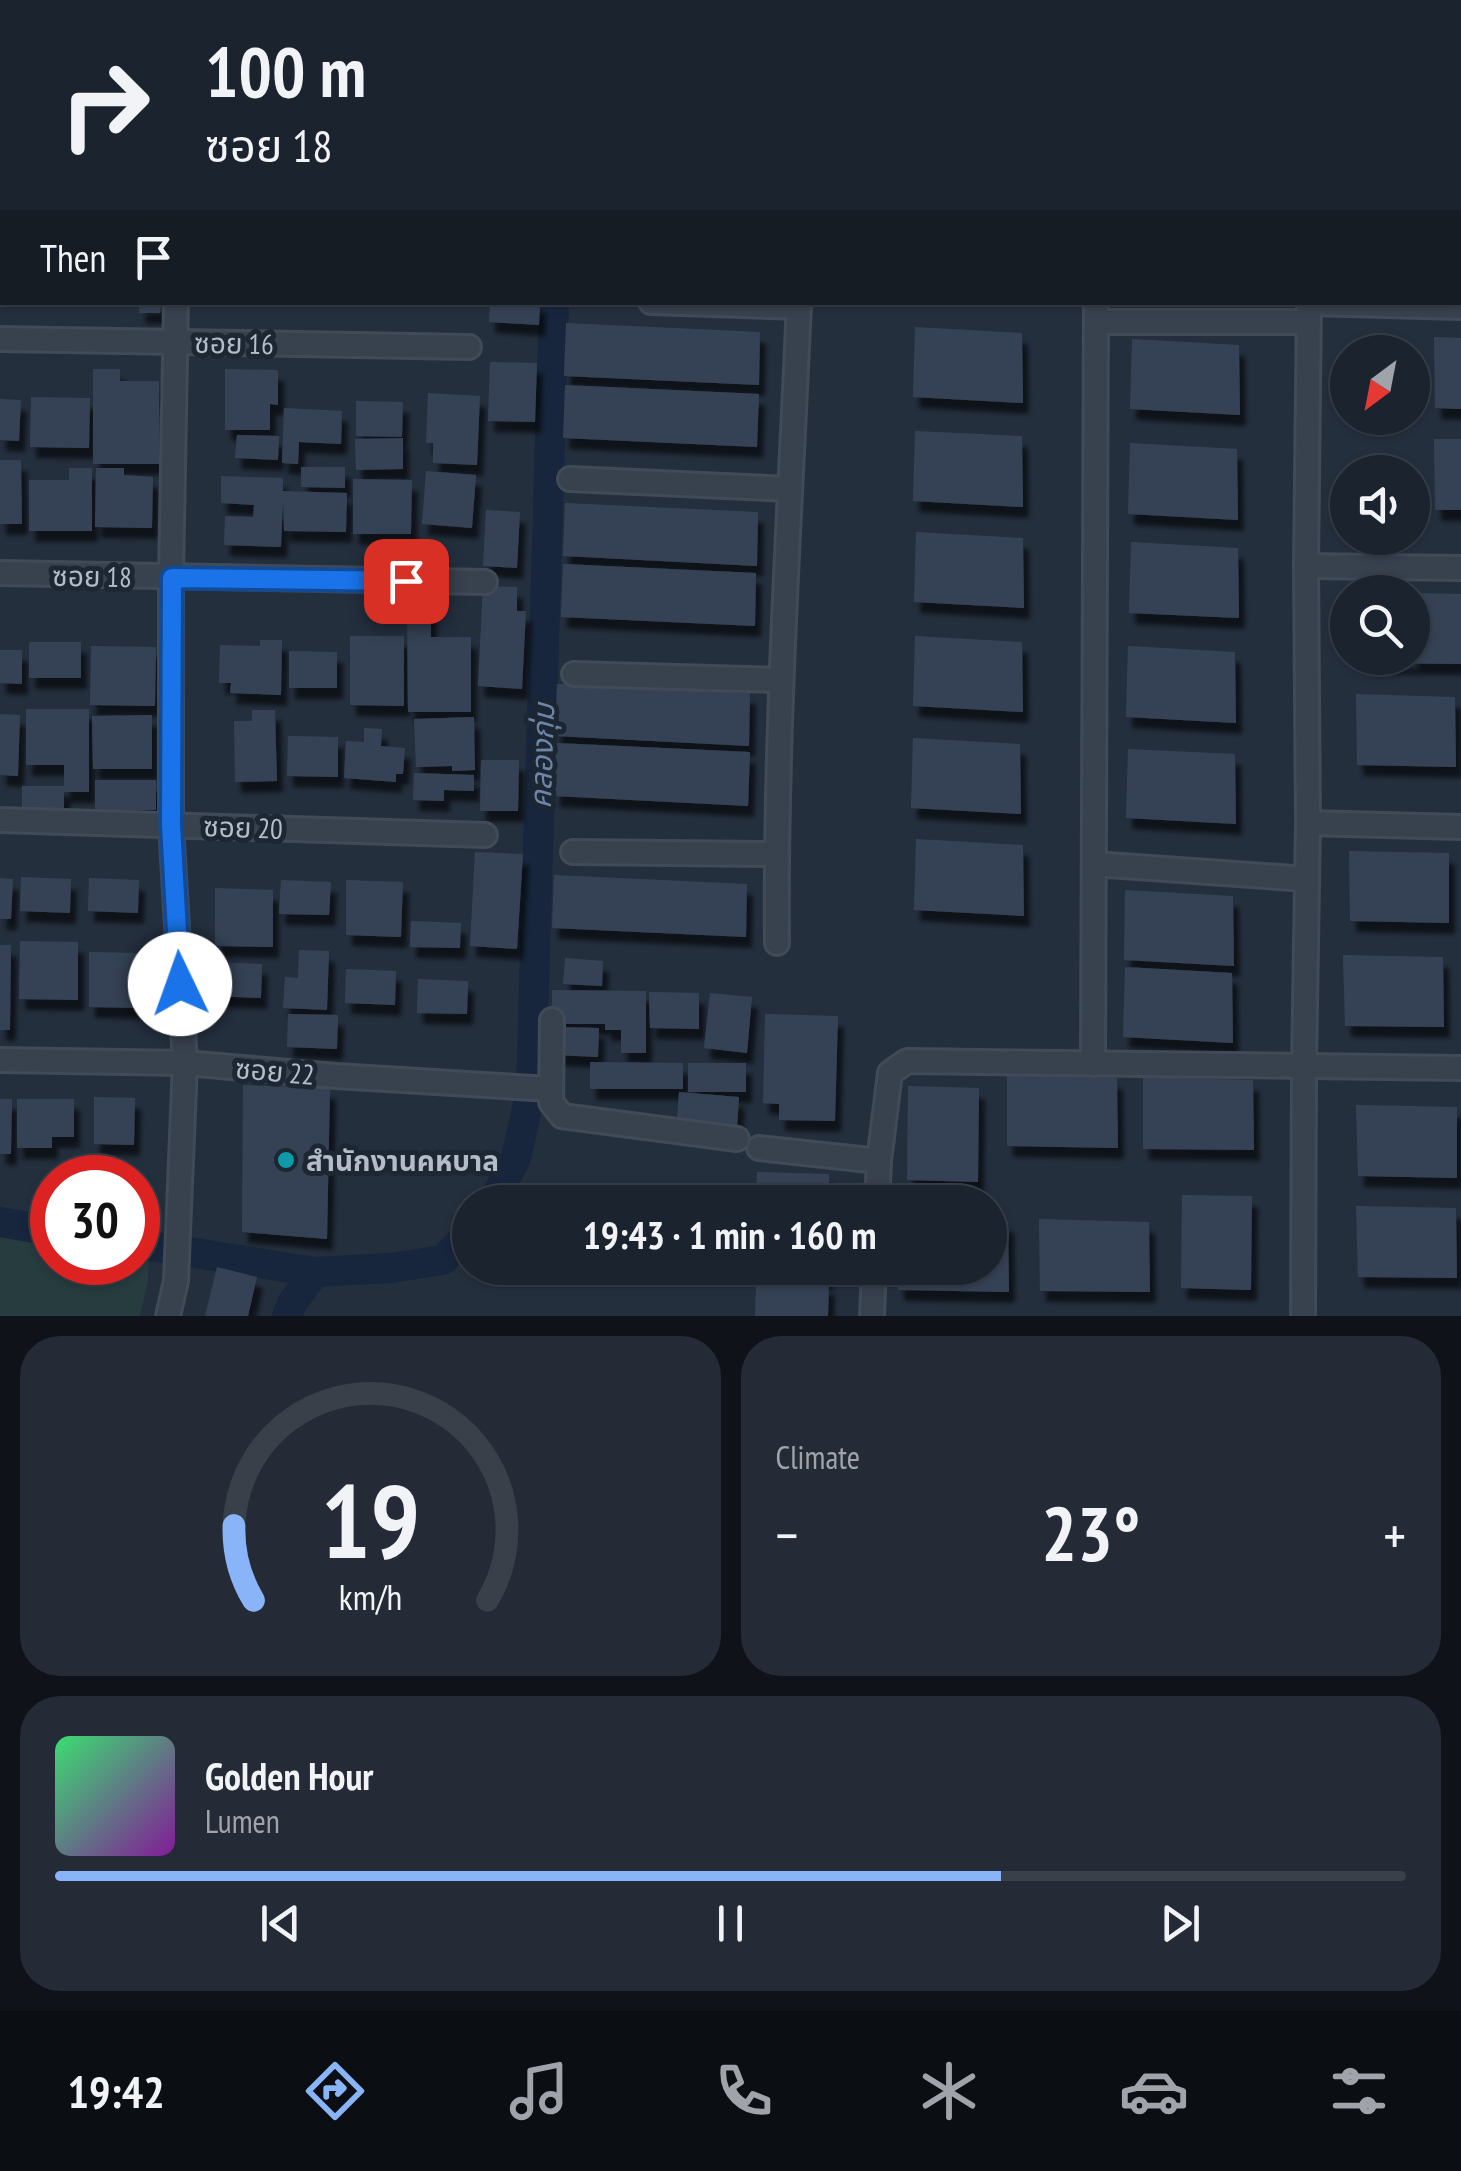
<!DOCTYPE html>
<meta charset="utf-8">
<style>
body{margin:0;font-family:"PT Sans Narrow","Noto Sans Thai",sans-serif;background:#242b36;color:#f1f3f6;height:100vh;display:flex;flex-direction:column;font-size:38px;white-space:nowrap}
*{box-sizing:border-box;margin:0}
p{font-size:32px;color:#a0a4aa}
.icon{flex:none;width:55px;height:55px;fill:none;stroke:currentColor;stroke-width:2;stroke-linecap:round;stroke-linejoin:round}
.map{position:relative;height:1316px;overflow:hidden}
.sheet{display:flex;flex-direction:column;gap:20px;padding:20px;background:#0f1319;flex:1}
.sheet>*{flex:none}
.top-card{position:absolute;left:0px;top:0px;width:1462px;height:305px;box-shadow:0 2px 8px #0004,0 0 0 2px #39404a;background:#1b232e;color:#f1f3f6;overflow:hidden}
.needle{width:65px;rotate:212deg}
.buttons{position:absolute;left:1330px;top:335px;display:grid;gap:20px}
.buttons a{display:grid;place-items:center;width:100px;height:100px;border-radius:50%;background:#1b232e;box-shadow:0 2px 8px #0004,0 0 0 2px #39404a;font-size:50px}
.speed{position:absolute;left:30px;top:1155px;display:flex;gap:20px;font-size:50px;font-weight:700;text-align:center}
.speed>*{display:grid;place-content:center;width:130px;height:130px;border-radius:50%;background:#1b232e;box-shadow:0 2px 8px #0004,0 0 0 2px #39404a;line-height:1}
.speed .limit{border:15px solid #d22;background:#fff;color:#111}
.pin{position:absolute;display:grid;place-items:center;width:85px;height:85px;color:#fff;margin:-42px;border-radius:20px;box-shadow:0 5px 15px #0006}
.me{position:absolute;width:110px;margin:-55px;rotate:357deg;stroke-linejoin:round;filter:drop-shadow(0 0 8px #0008)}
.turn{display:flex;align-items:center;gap:35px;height:210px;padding:0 40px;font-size:45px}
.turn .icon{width:130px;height:130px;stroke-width:2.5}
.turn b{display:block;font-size:70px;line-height:85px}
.then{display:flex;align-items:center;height:95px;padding:0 40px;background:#0003;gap:20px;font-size:38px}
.big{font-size:75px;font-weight:600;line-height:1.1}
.sheet .widget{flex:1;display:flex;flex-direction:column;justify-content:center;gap:15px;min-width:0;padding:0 35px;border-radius:40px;background:#242b36}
.sheet .dial{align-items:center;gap:0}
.dial svg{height:260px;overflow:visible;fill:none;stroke:#39404a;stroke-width:7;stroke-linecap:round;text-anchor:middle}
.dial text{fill:#f1f3f6;stroke:none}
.song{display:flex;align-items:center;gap:30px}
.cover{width:120px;height:120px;border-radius:15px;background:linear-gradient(135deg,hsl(140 70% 55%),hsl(290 70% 35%))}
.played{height:10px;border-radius:5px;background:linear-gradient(90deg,#8ab4f8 70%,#39404a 70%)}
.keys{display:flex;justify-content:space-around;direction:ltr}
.heat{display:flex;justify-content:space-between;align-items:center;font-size:55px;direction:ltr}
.sheet .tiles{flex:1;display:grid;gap:20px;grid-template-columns:1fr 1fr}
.widget:last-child{grid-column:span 2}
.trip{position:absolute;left:452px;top:1185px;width:555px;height:100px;border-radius:50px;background:#1b232e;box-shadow:0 2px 8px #0004,0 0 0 2px #39404a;font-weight:600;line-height:100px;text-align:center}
.menu{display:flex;height:160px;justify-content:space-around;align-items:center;background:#0b0e12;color:#a0a4aa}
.menu .icon{width:70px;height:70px}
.menu .on{color:#8ab4f8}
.menu b{font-size:45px;color:#f1f3f6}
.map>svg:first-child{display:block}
</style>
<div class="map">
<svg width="1461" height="1316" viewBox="0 0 1461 1316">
<defs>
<filter id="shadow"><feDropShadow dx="6" dy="11" stdDeviation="2.5" flood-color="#0009"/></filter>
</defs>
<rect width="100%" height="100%" fill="#242f3e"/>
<g fill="#263c3f">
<polygon points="1356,0 1461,0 1461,162 1460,2 1356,2"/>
<polygon points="0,1235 52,1243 52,1262 138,1262 138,1255 149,1257 148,1280 140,1316 0,1316"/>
</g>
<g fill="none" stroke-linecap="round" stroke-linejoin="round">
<g stroke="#17263c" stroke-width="30">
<polyline points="566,2 566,0"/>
<polyline points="493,1202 516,1158 531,1091 554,302"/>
<polyline points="0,1222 52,1231"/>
<polyline points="138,1244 315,1272"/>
<polyline points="287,1316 292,1303 315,1272 391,1268 443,1260 470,1232"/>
</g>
</g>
<g fill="#364354" filter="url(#shadow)">
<polygon points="140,302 161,302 160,313 139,313"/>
<polygon points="490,302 540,302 539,325 489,322"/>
<polygon points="566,323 760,332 759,385 564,376"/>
<polygon points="915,327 1022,333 1023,403 913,397"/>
<polygon points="1434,337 1461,338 1461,409 1435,408"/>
<polygon points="1132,339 1239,345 1240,415 1130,409"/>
<polygon points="490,362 537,363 535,422 488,421"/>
<polygon points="93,369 120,369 120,381 159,381 160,464 93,464"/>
<polygon points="225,369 278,370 278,405 270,404 270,430 225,430"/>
<polygon points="565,385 759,394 757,447 563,438"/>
<polygon points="428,393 480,396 477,465 433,463 433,443 426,443"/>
<polygon points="31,397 90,398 89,448 30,447"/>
<polygon points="0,399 21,400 19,441 0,440"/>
<polygon points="356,401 403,402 402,437 356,436"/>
<polygon points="284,408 342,411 341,444 299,442 298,464 282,463"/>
<polygon points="915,431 1022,436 1023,507 913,501"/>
<polygon points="237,435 279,436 278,460 235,458"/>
<polygon points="403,438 403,469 356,470 355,439"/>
<polygon points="1434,439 1461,439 1461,510 1435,510"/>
<polygon points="1130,443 1237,449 1238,520 1128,514"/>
<polygon points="0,460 21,460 22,524 0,524"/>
<polygon points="301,467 345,467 345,488 301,487"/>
<polygon points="69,468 92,468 92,531 29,531 29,480 69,480"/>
<polygon points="96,468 124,468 124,475 153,477 152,528 95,527"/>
<polygon points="426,471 476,475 472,528 422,524"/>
<polygon points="221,476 283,478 283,491 347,493 346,532 284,531 283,501 281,547 224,545 225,516 253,517 254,505 221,503"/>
<polygon points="353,479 412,480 411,534 353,534"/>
<polygon points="565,503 758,512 757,566 563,556"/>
<polygon points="486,510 520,512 517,568 483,566"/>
<polygon points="916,532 1023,538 1024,608 914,602"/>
<polygon points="1131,542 1238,548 1239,618 1129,613"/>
<polygon points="563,564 756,573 755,626 561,617"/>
<polygon points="483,586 517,587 517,611 526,611 522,689 478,686"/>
<polygon points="1412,593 1461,594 1461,664 1363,663 1363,658 1412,658"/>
<polygon points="407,601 431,601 431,637 471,637 471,712 408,712"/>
<polygon points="350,636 404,636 404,706 350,705"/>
<polygon points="915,636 1022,642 1023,712 913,706"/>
<polygon points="260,640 282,640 281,695 230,693 231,683 219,683 220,645 260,646"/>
<rect x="29" y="642" width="52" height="36"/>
<polygon points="91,646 156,647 155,706 90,705"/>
<polygon points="1128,646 1235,652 1236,723 1126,717"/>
<polygon points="0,650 22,650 22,684 0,683"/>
<polygon points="289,651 337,652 337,688 289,688"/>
<polygon points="557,684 750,693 749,746 555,736"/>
<polygon points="1356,694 1455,697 1456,767 1357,765"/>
<polygon points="26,709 89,709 89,792 64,792 64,813 22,813 22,786 64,786 64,765 26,765"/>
<polygon points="252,710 275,710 277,781 235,782 234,721 252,721"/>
<polygon points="0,714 20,715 18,776 0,775"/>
<polygon points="152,715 152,769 93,769 92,716"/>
<polygon points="474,717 475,770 452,771 452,766 416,767 414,719"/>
<polygon points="364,728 382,729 381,746 405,748 403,774 396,774 396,782 344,778 346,741 364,742"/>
<polygon points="288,736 338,737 338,777 287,776"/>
<polygon points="913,738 1020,744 1021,814 911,808"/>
<polygon points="556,743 750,752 748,806 554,796"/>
<polygon points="1128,749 1235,754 1236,824 1126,818"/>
<polygon points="481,760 519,760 518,811 480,811"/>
<polygon points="414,773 474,775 474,791 444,790 444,801 413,800"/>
<polygon points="95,780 156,780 156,810 95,811"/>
<polygon points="916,839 1023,845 1024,916 914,910"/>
<polygon points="1349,851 1449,853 1449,923 1350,921"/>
<polygon points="475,852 523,854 517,949 470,946"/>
<polygon points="554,875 747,884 746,937 552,928"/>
<polygon points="21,877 71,879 70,913 20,911"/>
<polygon points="0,878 13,879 11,919 0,919"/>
<polygon points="89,878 139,880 138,913 88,911"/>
<polygon points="281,880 331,882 329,915 279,914"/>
<polygon points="346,880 403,882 401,937 346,935"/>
<polygon points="215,888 273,890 273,947 215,946"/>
<polygon points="1125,890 1233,896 1234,966 1124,960"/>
<polygon points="411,921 461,923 460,948 410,947"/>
<polygon points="20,941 78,942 78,1000 19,999"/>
<polygon points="0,945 11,945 10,1030 0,1030"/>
<polygon points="299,950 329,951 327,1010 283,1008 285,977 298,978"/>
<polygon points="89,952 137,953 137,1008 89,1007"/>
<polygon points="1343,955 1443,957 1444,1027 1345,1026"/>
<polygon points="565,958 603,961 602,986 563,984"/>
<polygon points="212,962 262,964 261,998 211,996"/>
<polygon points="1125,967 1232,973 1233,1043 1123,1037"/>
<polygon points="346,969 396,971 395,1005 345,1003"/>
<polygon points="418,979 468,981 467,1014 417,1013"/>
<polygon points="552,990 646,991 646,1053 621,1053 621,1030 605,1030 605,1024 552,1024"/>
<polygon points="649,992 699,993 699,1029 650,1028"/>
<polygon points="710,993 752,997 747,1053 704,1048"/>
<polygon points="288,1014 338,1015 337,1049 287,1047"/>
<polygon points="765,1014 838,1016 835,1121 779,1120 779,1104 763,1103"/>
<polygon points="556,1027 599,1028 598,1057 555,1055"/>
<polygon points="590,1062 683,1063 683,1089 590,1089"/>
<rect x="688" y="1063" width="58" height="29"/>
<polygon points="1007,1075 1117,1078 1118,1148 1007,1146"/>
<polygon points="1143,1077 1253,1080 1254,1150 1143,1149"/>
<polygon points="243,1085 330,1088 327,1239 242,1232"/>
<polygon points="908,1086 979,1088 978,1182 907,1180"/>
<polygon points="679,1092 739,1097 737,1128 696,1126 697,1121 677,1119"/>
<polygon points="94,1097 135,1098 134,1145 94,1144"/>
<polygon points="0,1099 12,1099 11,1154 0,1154"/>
<polygon points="17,1099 74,1099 74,1137 52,1137 52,1148 17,1148"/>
<polygon points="1356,1105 1457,1107 1457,1178 1358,1176"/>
<polygon points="757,1172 829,1174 829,1202 756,1202"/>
<polygon points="1182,1195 1252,1196 1251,1290 1181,1288"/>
<polygon points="1356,1206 1456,1208 1457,1278 1358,1277"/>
<polygon points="1039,1219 1149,1222 1150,1292 1040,1291"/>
<polygon points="990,1221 1008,1221 1009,1292 898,1290 898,1268 990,1268"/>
<polygon points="217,1267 257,1277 248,1316 205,1316"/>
<polygon points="771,1268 828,1268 827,1279 771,1278"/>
<polygon points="756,1283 829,1284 828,1316 755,1316"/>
</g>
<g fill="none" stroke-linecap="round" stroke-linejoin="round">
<g stroke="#414a57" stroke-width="28">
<g id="minor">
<polyline points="175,2 175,0"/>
<polyline points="809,2 809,0"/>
<polyline points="1097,2 1097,0"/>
<polyline points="1312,2 1312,0"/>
<polyline points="0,90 2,90"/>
<polyline points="651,302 799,307"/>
<polyline points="1309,303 1461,307"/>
<polyline points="1096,322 1307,322"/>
<polyline points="0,339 469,347"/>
<polyline points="570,479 790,489"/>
<polyline points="1306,566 1461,568"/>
<polyline points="0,573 485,582"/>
<polyline points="574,674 781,680"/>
<polyline points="0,820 485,835"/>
<polyline points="1308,823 1461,827"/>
<polyline points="573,852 776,854"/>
<polyline points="1094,864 1307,879"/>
<path d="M777 943C775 729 790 516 799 302"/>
<polyline points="552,1020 551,1102 562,1116 737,1139"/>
<polyline points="0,1060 185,1063 336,1076 550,1089"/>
<polyline points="1093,1064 1096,302"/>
<polyline points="759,1148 879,1161"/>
<polyline points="877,1202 879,1161 890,1073 907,1061 1461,1068"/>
<polyline points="168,1316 176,1281 185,1063 171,825 171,578 176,302"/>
<polyline points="872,1316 874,1268"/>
<polyline points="1303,1316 1304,1067 1308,823 1306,566 1309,302"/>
</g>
</g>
<use href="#minor" stroke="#38414e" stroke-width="22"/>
</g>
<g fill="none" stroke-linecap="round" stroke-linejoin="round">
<g stroke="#114b97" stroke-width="25">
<polyline id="route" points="180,984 171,825 172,578 406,581"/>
</g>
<use href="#route" stroke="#1a73e8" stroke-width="18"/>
</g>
<circle fill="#0f9aa8" stroke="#1d2633" stroke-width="4" cx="286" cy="1160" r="10"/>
<g text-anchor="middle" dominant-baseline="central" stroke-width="10" stroke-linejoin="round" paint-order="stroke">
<g font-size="28" fill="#b4bcc9" stroke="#1d2633">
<text transform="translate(234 343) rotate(1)">ซอย 16</text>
<text transform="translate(92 576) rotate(1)">ซอย 18</text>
<text transform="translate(243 827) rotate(2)">ซอย 20</text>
<text transform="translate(275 1071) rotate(5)">ซอย 22</text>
</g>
<g font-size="28" font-weight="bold" fill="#b4bcc9" stroke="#1d2633" text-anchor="start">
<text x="306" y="1160">สำนักงานคหบาล</text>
</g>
<g font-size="30" font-style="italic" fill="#6d86a8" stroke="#1d2633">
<text transform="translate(541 756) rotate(-88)">คลองกุ่ม</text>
</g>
</g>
</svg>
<div class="buttons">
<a><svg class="needle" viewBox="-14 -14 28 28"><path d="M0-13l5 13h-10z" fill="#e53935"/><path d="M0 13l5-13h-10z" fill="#a0a4aa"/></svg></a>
<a><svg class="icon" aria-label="sound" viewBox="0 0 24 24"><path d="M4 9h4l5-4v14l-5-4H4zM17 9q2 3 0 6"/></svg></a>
<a><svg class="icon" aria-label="search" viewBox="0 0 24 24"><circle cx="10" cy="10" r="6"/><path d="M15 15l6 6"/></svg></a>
</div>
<div class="speed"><div class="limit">30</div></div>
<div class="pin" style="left:406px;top:581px;background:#d93025"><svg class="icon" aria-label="arrive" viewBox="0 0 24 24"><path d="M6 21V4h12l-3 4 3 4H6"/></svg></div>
<svg class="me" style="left:180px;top:984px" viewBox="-20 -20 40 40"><circle r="19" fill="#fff"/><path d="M0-13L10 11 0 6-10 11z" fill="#1a73e8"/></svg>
<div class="trip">19:43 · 1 min · 160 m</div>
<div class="top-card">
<div class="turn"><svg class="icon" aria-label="right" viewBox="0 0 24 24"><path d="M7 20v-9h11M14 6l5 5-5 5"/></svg><div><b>100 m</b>ซอย 18</div></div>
<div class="then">Then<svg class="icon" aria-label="arrive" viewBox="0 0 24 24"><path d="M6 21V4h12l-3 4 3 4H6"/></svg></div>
</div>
</div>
<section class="sheet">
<div class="tiles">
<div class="widget dial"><svg viewBox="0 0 100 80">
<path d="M14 69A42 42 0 1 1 86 69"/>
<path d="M14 69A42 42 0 0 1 8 46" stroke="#8ab4f8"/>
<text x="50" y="56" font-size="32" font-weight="700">19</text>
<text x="50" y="72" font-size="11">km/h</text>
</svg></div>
<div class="widget"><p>Climate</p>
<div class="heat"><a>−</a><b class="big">23°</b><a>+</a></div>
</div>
<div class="widget">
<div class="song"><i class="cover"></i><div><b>Golden Hour</b><p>Lumen</p></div></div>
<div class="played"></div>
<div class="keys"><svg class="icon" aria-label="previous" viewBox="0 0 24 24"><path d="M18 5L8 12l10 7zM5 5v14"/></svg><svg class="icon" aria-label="pause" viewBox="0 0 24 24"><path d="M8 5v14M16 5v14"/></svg><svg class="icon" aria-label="next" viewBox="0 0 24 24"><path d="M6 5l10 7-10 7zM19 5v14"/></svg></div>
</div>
</div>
</section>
<nav class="menu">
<b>19:42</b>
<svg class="icon on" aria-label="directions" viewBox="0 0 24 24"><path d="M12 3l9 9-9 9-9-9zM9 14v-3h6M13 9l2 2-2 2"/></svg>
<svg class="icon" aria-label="music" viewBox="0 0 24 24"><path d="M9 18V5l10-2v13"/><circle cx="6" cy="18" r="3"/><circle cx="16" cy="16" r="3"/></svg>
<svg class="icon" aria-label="phone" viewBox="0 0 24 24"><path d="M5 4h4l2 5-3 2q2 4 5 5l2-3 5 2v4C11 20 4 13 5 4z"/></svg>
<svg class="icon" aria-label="climate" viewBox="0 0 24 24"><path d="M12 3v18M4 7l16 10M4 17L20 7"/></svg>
<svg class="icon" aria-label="car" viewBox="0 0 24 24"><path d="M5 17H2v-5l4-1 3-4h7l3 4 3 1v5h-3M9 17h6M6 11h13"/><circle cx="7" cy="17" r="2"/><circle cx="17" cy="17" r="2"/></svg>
<svg class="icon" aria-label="filters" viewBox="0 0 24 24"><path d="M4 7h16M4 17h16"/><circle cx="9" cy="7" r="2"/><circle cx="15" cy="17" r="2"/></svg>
</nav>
